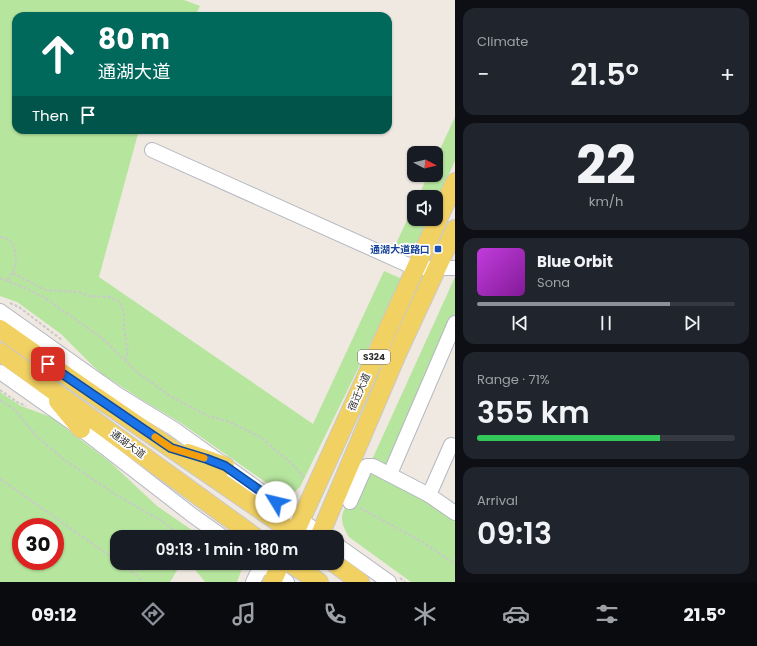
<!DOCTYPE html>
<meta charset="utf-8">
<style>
body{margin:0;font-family:Poppins,"Noto Sans SC",sans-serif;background:#20242c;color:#f1f3f6;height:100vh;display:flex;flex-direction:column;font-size:15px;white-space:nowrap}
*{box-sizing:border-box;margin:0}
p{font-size:13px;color:#9ea1a6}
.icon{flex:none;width:22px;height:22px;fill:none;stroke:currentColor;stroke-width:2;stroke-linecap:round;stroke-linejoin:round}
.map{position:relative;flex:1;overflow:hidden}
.side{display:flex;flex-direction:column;gap:8px;padding:8px;background:#0d0f14;width:302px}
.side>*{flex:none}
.guide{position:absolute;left:12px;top:12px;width:380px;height:122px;border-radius:12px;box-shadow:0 1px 3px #0004;background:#00695c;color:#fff;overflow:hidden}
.needle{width:26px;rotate:97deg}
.tools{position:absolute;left:407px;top:146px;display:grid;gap:8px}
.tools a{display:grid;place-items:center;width:36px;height:36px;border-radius:8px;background:#171b24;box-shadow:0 1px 3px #0004;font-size:20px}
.speed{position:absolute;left:12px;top:518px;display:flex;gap:8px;font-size:20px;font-weight:700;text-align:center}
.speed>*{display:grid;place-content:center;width:52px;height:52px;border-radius:50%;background:#171b24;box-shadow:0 1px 3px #0004;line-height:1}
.speed .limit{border:6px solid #d22;background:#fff;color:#111}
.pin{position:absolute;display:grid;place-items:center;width:34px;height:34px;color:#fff;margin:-17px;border-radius:8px;box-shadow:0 2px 6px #0006}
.me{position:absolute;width:44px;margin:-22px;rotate:306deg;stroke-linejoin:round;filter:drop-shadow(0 0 3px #0008)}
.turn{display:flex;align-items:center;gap:14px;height:84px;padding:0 20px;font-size:18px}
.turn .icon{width:52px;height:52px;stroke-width:2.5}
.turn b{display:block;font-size:28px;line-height:34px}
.then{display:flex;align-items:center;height:38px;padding:0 20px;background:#0003;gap:8px;font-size:15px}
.big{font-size:30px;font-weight:600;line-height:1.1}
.side .widget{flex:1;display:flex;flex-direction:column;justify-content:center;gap:6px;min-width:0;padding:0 14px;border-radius:12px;background:#20242c}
.side .dial{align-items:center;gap:0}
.dial b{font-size:52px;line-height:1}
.song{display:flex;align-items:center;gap:12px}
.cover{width:48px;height:48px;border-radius:6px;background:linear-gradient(135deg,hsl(290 70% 55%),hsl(290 70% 35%))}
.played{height:4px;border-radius:2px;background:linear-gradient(90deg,#8c9099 75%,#363941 75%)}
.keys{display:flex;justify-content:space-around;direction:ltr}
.heat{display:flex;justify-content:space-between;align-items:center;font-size:22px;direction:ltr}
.charge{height:6px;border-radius:3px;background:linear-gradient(90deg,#34c759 71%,#363941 0)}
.trip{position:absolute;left:110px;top:530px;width:234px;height:40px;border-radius:12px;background:#171b24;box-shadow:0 1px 3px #0004;font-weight:600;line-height:40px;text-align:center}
.menu{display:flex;height:64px;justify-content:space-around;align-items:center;background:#090b0e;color:#9ea1a6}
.menu .icon{width:28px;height:28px}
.menu .active{color:#8c9099}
.menu b{font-size:18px;color:#f1f3f6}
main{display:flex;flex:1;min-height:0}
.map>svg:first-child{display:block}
</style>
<main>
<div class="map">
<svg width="455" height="582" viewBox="0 0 455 582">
<rect width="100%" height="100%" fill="#efe9e1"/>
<g fill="#b6e59e" fill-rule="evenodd">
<polygon points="0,0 184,0 200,6 195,16 16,16 16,130 139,130 99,277 313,424 384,271 402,279 300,487 293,493 284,495 181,423 144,401 102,374 93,366 61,334 17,302 0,296"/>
<polygon points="455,117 455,161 436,202 436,197 418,197 428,175 436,175 436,158"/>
<polygon points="414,205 414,219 428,219 412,254 395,246"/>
<path d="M455 277V314L385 477 455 517V582H411L349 537C343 527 339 518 345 508L351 506Z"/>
<path d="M0 392 21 406 51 417 110 462 157 506 202 537H117V563H179V567L170 582H0ZM21 527H55V561H21Z"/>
<polygon points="185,563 240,563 243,566 237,582 205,582 192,566"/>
</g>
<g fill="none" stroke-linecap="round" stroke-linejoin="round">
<g stroke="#b4b7c1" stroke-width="16">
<g id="minor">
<polyline points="152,150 415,268 455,268"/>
<polyline points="0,311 117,394 174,429 325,537"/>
<polyline points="0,372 81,429 192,515 223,537"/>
<polyline points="390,474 455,323"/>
<polyline points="429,495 451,445 455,446"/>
<polyline points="350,502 365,468 367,466 373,466 429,495 455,513"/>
<polyline points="337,545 389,582"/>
<polyline points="260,563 287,582"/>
<polyline points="253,582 262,564"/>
</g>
</g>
<g stroke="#c9c9c9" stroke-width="20">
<g id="major">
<polyline points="0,329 85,389 300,537"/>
<polyline points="0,352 255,537"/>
<polyline points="58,401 81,429"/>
<polyline points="188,453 225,466"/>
<polyline points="293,537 455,182"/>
<polyline points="319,537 397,354 455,229"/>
<polyline points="290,563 319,582"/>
<polyline points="334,563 360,582"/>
<polyline points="272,582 281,563"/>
</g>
</g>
<g stroke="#c9c9c9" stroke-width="2" stroke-dasharray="3 2" stroke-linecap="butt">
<path d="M0 237C20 238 20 270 6 281"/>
<polyline points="13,273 45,290 79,292 88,296 109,297 120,302 124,312 124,329 128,351 125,361"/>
<polyline points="0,278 25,288 45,298 103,339 137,372 170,396 208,416 230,422 260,437 289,461 305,478"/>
<polyline points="10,303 19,307 62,340"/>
<polyline points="0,390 17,402 26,406"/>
<polyline points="0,400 15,410 36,436 62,458 116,495 160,520 183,537"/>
<polyline points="0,479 117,561"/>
<polyline points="360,508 421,541 455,564"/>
<polyline points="119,563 139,577 142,582"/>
<path d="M212 563C220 567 229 566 236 563"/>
<polyline points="242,563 248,567"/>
<polyline points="400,578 405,582"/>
</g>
<use href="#minor" stroke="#fff" stroke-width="14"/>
<use href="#major" stroke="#f2d163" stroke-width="18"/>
</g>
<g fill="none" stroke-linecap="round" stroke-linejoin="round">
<g stroke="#114b97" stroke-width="10">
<polyline id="route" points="48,364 171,448 207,459 225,466 276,502"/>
</g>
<use href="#route" stroke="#1a73e8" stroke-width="7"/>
<polyline stroke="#f59e0b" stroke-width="7" points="155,437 171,448 204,458"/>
</g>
<rect fill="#1a4fb4" stroke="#fff" stroke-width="1.5" x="434" y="245" width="8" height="8" rx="2"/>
<g text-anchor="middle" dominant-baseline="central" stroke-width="3.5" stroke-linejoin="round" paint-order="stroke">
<rect fill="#fff" stroke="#6d6d6d" stroke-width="1" x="358" y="350" width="32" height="14" rx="3"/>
<g font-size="9" font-weight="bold" fill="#2e2e2e">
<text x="374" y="357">S324</text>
</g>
<g font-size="10" font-weight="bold" fill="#164399" stroke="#fff" text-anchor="end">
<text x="430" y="249">通湖大道路口</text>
</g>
<g font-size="10" fill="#2e2e2e" stroke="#fff">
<text transform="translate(359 392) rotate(-66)">宿迁大道</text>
<text transform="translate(128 444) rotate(36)">通湖大道</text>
</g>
</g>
</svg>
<div class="tools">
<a><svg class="needle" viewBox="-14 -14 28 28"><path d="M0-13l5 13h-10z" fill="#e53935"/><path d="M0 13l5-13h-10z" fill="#9ea1a6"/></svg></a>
<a><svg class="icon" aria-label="sound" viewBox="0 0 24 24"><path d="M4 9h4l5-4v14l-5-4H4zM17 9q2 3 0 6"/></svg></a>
</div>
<div class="speed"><div class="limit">30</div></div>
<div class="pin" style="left:48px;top:364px;background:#d93025"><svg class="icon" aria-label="arrive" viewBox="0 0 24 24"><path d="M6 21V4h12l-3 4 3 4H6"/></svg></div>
<svg class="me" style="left:276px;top:502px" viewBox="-20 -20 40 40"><circle r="19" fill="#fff"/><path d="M0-13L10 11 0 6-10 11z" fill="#1a73e8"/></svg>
<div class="trip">09:13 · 1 min · 180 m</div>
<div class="guide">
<div class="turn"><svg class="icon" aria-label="ahead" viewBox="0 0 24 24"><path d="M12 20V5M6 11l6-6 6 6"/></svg><div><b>80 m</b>通湖大道</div></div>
<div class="then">Then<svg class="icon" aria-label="arrive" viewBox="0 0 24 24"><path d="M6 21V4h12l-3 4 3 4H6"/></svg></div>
</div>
</div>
<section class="side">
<div class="widget"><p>Climate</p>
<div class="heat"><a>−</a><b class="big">21.5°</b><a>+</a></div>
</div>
<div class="widget dial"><b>22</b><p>km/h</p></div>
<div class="widget">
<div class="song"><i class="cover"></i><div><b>Blue Orbit</b><p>Sona</p></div></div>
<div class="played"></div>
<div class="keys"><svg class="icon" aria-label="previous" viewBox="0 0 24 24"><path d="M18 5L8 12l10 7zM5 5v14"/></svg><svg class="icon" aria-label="pause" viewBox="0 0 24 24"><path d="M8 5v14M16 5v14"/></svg><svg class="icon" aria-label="next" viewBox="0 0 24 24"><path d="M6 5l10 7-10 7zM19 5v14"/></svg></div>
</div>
<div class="widget"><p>Range · 71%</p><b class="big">355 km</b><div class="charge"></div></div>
<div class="widget"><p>Arrival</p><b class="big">09:13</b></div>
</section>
</main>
<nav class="menu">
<b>09:12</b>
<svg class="icon active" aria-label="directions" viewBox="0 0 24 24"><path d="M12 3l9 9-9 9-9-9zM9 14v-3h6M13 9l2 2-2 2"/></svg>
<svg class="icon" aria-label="music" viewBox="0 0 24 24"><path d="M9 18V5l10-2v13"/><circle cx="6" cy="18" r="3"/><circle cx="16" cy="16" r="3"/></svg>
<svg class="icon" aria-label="phone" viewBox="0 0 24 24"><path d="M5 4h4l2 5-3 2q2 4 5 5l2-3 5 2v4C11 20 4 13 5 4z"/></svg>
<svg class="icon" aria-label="climate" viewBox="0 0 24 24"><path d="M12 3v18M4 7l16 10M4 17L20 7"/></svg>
<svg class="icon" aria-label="car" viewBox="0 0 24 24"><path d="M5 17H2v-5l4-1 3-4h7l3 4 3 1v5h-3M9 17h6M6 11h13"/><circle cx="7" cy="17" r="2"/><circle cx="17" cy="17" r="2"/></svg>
<svg class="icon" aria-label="filters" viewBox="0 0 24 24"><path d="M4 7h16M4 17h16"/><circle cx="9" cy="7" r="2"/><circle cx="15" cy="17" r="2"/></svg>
<b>21.5°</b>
</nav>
